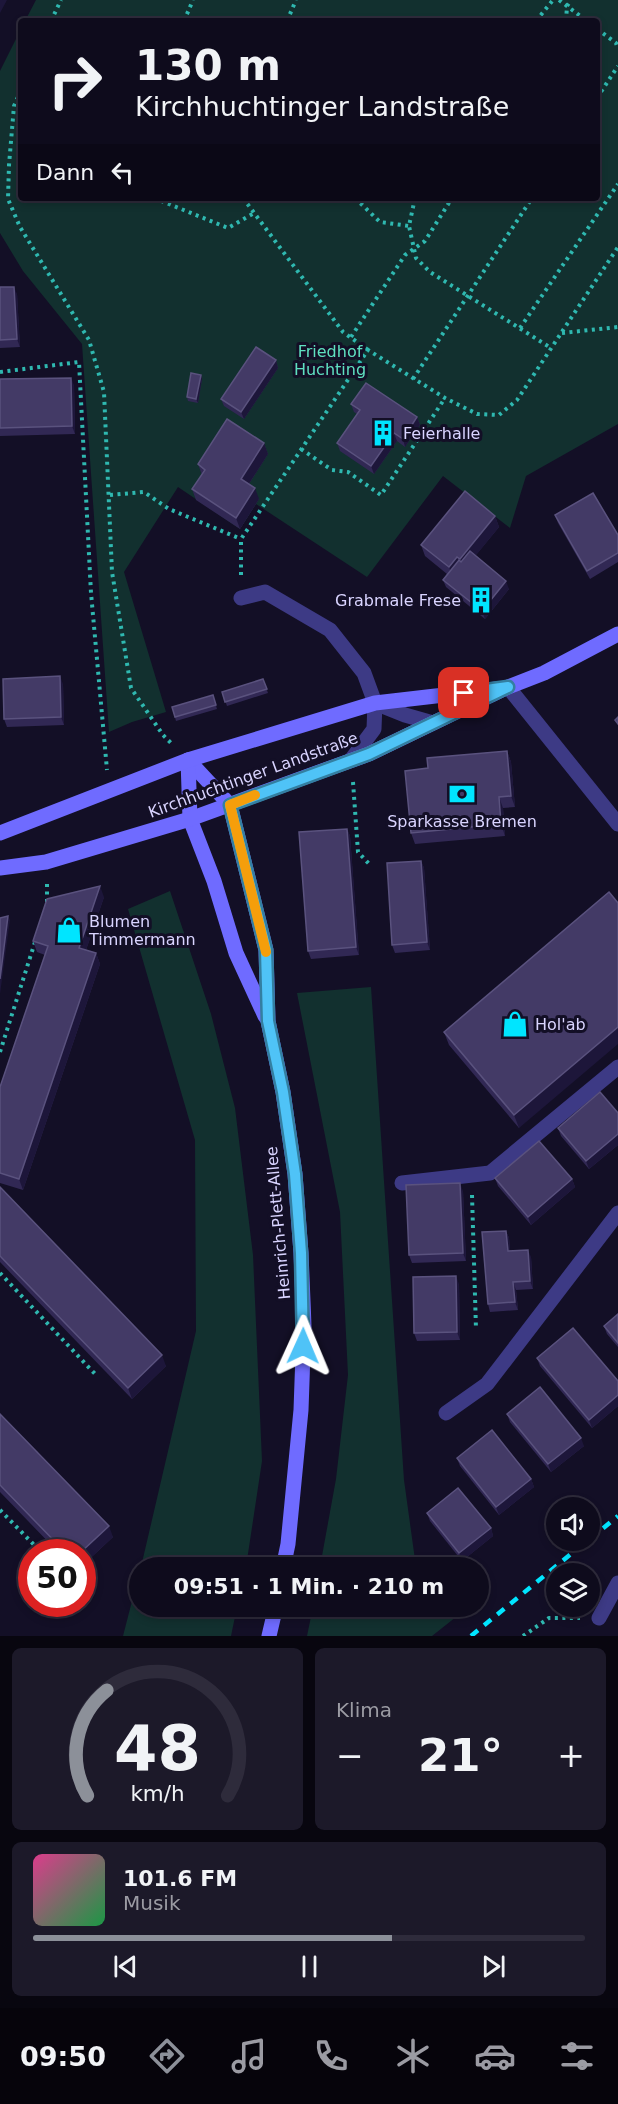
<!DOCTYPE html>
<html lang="de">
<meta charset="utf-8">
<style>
body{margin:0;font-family:"DejaVu Sans",sans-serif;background:#1c1929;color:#f1f3f6;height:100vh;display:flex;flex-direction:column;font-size:22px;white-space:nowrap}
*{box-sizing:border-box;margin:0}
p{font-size:20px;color:#9b9ba3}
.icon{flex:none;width:33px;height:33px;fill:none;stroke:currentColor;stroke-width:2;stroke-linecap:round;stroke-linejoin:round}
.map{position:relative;height:1636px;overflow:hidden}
.drawer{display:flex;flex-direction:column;gap:12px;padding:12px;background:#08060f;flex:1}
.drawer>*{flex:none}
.banner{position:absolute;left:18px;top:18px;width:582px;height:183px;border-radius:6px;box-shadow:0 3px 9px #0003,0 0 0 2px #2e2b3b;background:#0e0b1c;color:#f1f3f6;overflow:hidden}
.tools{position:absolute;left:546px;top:1497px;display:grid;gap:12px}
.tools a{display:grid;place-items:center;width:54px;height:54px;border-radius:50%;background:#0e0b1c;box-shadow:0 3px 9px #0003,0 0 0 2px #2e2b3b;font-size:30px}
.speed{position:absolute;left:18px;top:1539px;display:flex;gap:12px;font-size:30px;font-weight:700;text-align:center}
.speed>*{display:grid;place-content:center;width:78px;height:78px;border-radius:50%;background:#0e0b1c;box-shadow:0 3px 9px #0003,0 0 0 2px #2e2b3b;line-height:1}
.speed .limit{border:9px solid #d22;background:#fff;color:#111}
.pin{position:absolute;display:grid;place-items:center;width:51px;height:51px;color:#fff;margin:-26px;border-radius:12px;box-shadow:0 3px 9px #0006}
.me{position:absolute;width:66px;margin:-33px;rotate:1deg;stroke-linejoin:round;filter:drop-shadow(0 0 4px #0008)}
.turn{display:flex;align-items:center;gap:21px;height:126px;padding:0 18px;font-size:27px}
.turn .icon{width:78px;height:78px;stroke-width:2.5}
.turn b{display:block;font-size:42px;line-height:51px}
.then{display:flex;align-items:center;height:57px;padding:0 18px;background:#0003;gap:12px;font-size:22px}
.big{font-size:45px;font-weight:600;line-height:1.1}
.drawer .widget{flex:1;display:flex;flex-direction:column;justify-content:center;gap:9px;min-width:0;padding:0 21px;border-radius:9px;background:#1c1929}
.drawer .dial{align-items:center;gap:0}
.dial svg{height:156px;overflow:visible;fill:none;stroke:#2e2b3b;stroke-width:7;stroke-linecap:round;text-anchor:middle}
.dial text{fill:#f1f3f6;stroke:none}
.song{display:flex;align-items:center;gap:18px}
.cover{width:72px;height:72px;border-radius:9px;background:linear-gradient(135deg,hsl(330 70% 55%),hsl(140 70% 35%))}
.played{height:6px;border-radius:3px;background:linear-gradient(90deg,#8c9099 65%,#2e2b3b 65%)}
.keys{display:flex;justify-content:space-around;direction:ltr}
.heat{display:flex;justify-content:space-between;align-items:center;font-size:33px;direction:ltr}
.drawer .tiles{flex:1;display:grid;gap:12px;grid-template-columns:1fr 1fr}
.widget:last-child{grid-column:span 2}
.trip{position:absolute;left:129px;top:1557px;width:360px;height:60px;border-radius:30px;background:#0e0b1c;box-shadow:0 3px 9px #0003,0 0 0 2px #2e2b3b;font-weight:600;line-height:60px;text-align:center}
.menu{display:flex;height:96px;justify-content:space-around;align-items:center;background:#06040b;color:#9b9ba3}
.menu .icon{width:42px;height:42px}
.menu .current{color:#8c9099}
.menu b{font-size:27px;color:#f1f3f6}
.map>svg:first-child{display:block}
</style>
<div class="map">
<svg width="618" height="1636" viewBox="0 0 618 1636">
<rect width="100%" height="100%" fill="#130f26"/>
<g fill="#12302f">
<polygon points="36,0 618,0 618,424 526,476 510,528 443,476 367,577 256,504 240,529 178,487 124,572 166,712 132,722 109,732 82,344 23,271 0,233 0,71 21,29 21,198 597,198 597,21 25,21"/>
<polygon points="170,891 211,1014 235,1108 253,1255 262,1461 246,1567 141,1567 196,1331 195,1140 128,909"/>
<polygon points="371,987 404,1480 416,1567 320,1567 336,1479 348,1375 340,1212 297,993"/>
<polygon points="139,1574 140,1606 237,1607 231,1636 123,1636"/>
<polygon points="462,1606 466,1609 432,1636 307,1636 313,1607"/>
</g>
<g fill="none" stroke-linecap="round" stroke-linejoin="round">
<g stroke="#2fb8b0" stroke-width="4" stroke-dasharray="3 4.5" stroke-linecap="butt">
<polyline points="559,0 587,21"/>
<polyline points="51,21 61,0"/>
<polyline points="184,21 193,0"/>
<polyline points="287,21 296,0"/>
<polyline points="536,21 553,0"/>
<polyline points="566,21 567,6 571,0"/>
<polyline points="597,29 616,43 618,49"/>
<polyline points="21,90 14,106 9,165 8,199 20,227 89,340 104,392 112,572 131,688 163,735 172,744"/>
<polyline points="597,98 618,66"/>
<polyline points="154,198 228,228 254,213"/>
<polyline points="243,198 343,332 368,350"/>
<polyline points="355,198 380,222 409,226"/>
<polyline points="415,198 409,226 416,258 430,272 551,348"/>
<polyline points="520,328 618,184"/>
<polyline points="562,333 618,327"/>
<polyline points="351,337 405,255 425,241 452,198"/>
<polyline points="0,372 79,362 91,593 107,770"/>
<polyline points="413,379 532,198"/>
<polyline points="301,449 332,470 348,472 381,495 445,398"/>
<polyline points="110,495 144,492 169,509 241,539"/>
<polyline points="241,575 241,539 368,350 445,398 477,414 499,415 517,400 618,247"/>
<polyline points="353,782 358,852 371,866"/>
<polyline points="47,884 47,903"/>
<polyline points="0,1052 35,942"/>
<polyline points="472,1195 476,1329"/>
<polyline points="0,1273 96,1375"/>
<polyline points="0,1510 41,1552"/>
<polyline points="523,1636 549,1618 580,1618"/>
</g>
<g stroke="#3d3a85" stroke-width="15">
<polyline points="241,598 265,592 330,630 364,673 375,703 374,729 351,760"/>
<polyline points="375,703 405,715 433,723"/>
<polyline points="402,1183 490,1173 618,1067"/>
<polyline points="446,1413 487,1384 618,1213"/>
</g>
<g stroke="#3d3a85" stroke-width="15">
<polyline points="508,687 618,824"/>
<polyline points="599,1618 618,1583"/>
</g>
<g stroke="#6f6bff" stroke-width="15">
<polyline points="188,760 230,805 266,950 268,1021 283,1092 295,1174 301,1253 304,1325 301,1410 288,1544 283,1568"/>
<polyline points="188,760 190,819 214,881 236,953 265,1016"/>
<polyline points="0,833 188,760 375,703 496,689"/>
<polyline points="0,868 46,862 190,819 333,767 369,754 508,687 544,673 618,634"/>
<polyline points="269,1636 276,1606"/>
</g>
<g stroke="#00e5ff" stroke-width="4.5" stroke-dasharray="9 8" stroke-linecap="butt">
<polyline points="590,1539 618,1516"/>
<polyline points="471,1636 588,1540"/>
</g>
</g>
<g fill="#312854">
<polygon points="0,287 17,294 20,347 0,348"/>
<polygon points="276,360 278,368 244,419 224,406 221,399"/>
<polygon points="201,375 202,379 198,403 188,401 187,397"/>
<polygon points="0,379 74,385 75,434 0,436"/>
<polygon points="351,404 417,417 420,425 405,447 397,441 374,474 340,451 337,443 357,414 354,412"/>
<polygon points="264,443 268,454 249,484 259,499 240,529 196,500 192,489 202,475 198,464"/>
<polygon points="555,515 618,535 618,562 590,579 558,523"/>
<polygon points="495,516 499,527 475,556 509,589 485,619 446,587 443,580 447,574 425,556 421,545"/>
<polygon points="263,679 268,693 227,706 222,692"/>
<polygon points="63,684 64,725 7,727 4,719"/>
<polygon points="213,695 217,709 176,721 172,707"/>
<polygon points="507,751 511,762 515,807 503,808 505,836 415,844 411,833 428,768"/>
<polygon points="347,829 350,836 359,955 311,959 308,951"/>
<polygon points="421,861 424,868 430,950 395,953 392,945"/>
<polygon points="104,897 86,950 96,953 100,964 23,1190 0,1183 0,1087 45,955 37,952 33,941"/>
<polygon points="618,903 519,1128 449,1045 444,1032"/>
<polygon points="618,1113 618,1145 589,1169 561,1136 558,1128"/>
<polygon points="495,1178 572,1179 575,1187 531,1225 498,1186"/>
<polygon points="0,1187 166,1366 132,1399 0,1262"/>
<polygon points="463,1191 466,1261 412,1263 409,1255"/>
<polygon points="506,1231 509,1238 510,1251 531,1257 533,1289 516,1290 518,1310 490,1312 488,1304"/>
<polygon points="459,1284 460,1340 417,1341 414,1333"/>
<polygon points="618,1314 618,1347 607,1334 604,1326"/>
<polygon points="537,1358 618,1381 618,1406 592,1428 540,1366"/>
<polygon points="0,1414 113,1537 82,1566 82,1552 58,1552 0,1492"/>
<polygon points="507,1414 584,1446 551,1472 510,1422"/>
<polygon points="457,1458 531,1479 534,1487 499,1515 460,1466"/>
<polygon points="427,1513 491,1528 493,1536 462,1561 430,1521"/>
</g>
<g fill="#1d163a">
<polygon points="0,0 7,0 0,13"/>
<polygon points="14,287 17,294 20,347 17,339"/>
<polygon points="276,360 278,368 244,419 241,412"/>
<polygon points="201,375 202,379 198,403 196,399"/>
<polygon points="71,378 74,385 75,434 72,426"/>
<polygon points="417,417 420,425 405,447 403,439"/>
<polygon points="394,433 397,441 374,474 371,466"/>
<polygon points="264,443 268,454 245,490 241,479"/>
<polygon points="255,488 259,499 240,529 236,518"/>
<polygon points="495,516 499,527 464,570 460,559"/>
<polygon points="457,557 461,568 453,578 449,567"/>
<polygon points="506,581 509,589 485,619 482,611"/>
<polygon points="60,676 63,684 64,725 61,717"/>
<polygon points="507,751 511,762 515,807 511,796"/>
<polygon points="499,797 503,808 505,836 501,824"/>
<polygon points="347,829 350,836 359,955 356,947"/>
<polygon points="421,861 424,868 430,950 427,942"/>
<polygon points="100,886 104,897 83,959 79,948"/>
<polygon points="8,916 10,920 0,994 0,979"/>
<polygon points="96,953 100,964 23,1190 19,1179"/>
<polygon points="618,1027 618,1044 519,1128 514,1115"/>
<polygon points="618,1134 618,1145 589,1169 586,1161"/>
<polygon points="572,1179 575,1187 531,1225 528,1217"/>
<polygon points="460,1183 463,1191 466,1261 463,1253"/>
<polygon points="506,1231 509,1238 511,1259 508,1251"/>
<polygon points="528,1250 531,1257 533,1289 530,1281"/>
<polygon points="456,1276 459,1284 460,1340 457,1332"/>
<polygon points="513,1282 516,1290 518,1310 515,1302"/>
<polygon points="162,1355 166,1366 132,1399 128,1388"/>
<polygon points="618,1395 618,1406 592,1428 589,1420"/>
<polygon points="581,1438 584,1446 551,1472 548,1464"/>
<polygon points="531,1479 534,1487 499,1515 496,1507"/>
<polygon points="109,1526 113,1537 82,1566 82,1552 81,1552"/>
<polygon points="491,1528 493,1536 462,1561 459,1553"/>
</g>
<g fill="#433a66" stroke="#5a527e" stroke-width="1.5">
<polygon points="0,287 14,287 17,339 0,340"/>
<polygon points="256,347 276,360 241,412 221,399"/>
<polygon points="191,373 201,375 196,399 187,397"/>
<polygon points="71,378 72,426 0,428 0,379"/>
<polygon points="366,383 417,417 403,439 394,433 371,466 337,443 360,410 351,404"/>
<polygon points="227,419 264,443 241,479 255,488 236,518 192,489 205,470 198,464"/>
<polygon points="465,491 495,516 460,559 457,557 449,567 421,545"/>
<polygon points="593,493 618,535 618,553 587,571 555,515"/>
<polygon points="470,551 506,581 482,611 443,580 459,560 461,562"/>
<polygon points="60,676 61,717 4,719 3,679"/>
<polygon points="263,679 267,689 225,702 222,692"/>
<polygon points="213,695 216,705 175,717 172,707"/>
<polygon points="618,717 618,724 615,720"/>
<polygon points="507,751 511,796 499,797 501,824 411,833 405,771 428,768 427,758"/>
<polygon points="347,829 356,947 308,951 299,832"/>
<polygon points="421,861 427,942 392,945 387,863"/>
<polygon points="100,886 79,948 96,953 19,1179 0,1173 0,1087 48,946 33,941 47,899"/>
<polygon points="609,892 618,903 618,1027 514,1115 444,1032"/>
<polygon points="8,916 0,979 0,918"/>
<polygon points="600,1092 618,1113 618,1134 586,1161 558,1128"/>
<polygon points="539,1141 572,1179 528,1217 495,1178"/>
<polygon points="460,1183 463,1253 409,1255 406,1185"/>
<polygon points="0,1187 162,1355 128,1388 0,1256"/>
<polygon points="506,1231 508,1251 528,1250 530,1281 513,1282 515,1302 488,1304 482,1232"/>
<polygon points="456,1276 457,1332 414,1333 413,1277"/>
<polygon points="618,1314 618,1343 604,1326"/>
<polygon points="573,1328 618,1381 618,1395 589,1420 537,1358"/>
<polygon points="540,1387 581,1438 548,1464 507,1414"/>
<polygon points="0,1414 109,1526 81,1552 65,1552 0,1485"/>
<polygon points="492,1430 531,1479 496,1507 457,1458"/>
<polygon points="458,1488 491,1528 459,1553 427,1513"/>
</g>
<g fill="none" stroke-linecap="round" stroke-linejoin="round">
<g stroke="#337fa1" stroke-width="15">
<polyline id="route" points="303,1346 301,1253 295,1174 283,1092 268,1021 266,950 230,805 369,754 508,687 464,693"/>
</g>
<use href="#route" stroke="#4fc3f7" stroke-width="10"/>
<polyline stroke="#f59e0b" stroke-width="10" points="255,795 230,805 266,952"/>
</g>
<defs>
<g id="building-bare" transform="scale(2.07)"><path d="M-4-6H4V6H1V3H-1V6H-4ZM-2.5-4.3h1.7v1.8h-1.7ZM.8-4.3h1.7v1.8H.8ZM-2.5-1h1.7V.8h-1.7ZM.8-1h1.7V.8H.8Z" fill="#00e5ff" stroke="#130f26" stroke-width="2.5" paint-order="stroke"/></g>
<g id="bank-bare" transform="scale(2.07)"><path d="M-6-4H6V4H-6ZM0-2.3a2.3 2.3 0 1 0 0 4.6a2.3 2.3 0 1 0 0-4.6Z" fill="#00e5ff" stroke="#130f26" stroke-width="2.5" paint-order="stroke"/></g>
<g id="shop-bare" transform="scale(2.07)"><path d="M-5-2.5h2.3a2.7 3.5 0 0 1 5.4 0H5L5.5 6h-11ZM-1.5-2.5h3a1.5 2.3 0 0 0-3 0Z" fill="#00e5ff" stroke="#130f26" stroke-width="2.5" paint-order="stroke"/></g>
</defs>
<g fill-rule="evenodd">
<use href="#building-bare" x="383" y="433"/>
<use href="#building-bare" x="481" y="600"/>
<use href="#bank-bare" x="462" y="794"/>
<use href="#shop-bare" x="69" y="930"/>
<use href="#shop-bare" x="515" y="1024"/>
</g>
<g text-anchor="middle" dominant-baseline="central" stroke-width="6" stroke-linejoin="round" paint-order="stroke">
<g font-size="16" fill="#5fe0c0" stroke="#130f26">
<text x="330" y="351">Friedhof<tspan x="330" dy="18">Huchting</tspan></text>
</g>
<g font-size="16" fill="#d9d4ff" stroke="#130f26" text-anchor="start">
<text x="403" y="433">Feierhalle</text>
<text x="461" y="600" text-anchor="end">Grabmale Frese</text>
<text x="462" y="821" text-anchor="middle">Sparkasse Bremen</text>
<text x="89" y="921">Blumen<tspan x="89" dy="18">Timmermann</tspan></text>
<text x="535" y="1024">Hol'ab</text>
</g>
<g font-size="16" fill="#d9d4ff" stroke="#130f26">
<text transform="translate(253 775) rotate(-20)">Kirchhuchtinger Landstraße</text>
<text transform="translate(278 1223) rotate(-95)">Heinrich-Plett-Allee</text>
</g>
</g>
</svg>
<div class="tools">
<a><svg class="icon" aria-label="sound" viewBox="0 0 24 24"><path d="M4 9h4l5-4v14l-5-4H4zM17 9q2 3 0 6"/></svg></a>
<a><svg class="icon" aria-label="layers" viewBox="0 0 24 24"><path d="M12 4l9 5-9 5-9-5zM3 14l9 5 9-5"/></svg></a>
</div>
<div class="speed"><div class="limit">50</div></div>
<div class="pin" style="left:464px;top:693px;background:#d93025"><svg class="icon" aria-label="arrive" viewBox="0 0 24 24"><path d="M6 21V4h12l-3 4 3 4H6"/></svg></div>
<svg class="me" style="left:303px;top:1346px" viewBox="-20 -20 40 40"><path d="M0-17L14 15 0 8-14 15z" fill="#4fc3f7" stroke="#fff" stroke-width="4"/></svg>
<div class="trip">09:51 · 1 Min. · 210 m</div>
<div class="banner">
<div class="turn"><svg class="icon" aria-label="right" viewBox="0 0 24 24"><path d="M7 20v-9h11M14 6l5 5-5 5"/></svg><div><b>130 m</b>Kirchhuchtinger Landstraße</div></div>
<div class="then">Dann<svg class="icon" aria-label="left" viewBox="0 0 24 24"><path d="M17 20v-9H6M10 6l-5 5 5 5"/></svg></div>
</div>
</div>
<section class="drawer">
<div class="tiles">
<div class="widget dial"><svg viewBox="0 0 100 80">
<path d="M14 69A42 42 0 1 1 86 69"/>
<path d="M14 69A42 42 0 0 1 24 15" stroke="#8c9099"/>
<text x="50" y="56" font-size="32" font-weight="700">48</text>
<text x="50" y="72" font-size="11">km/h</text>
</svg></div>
<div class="widget"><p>Klima</p>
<div class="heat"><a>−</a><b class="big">21°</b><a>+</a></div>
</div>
<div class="widget">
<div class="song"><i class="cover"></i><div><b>101.6 FM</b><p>Musik</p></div></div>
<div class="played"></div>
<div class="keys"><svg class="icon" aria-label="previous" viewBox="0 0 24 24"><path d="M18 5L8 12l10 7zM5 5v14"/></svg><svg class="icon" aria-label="pause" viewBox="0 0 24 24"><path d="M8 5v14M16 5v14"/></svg><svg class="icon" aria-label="next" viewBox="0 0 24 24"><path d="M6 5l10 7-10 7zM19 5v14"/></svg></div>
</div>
</div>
</section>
<nav class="menu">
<b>09:50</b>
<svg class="icon current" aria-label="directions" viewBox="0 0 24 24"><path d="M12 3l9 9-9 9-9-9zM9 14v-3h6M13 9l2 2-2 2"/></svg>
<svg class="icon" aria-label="music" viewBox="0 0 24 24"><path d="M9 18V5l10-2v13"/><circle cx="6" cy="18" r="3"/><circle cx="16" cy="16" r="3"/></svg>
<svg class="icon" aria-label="phone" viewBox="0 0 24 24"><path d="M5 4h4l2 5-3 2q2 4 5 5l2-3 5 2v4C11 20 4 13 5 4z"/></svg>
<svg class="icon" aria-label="climate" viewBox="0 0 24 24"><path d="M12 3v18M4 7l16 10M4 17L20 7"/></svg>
<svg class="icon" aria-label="car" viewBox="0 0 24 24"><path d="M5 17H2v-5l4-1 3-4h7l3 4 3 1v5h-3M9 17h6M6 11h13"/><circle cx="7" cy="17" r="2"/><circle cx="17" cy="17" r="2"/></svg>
<svg class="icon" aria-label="filters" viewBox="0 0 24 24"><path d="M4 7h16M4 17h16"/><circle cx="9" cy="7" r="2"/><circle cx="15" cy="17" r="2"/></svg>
</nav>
